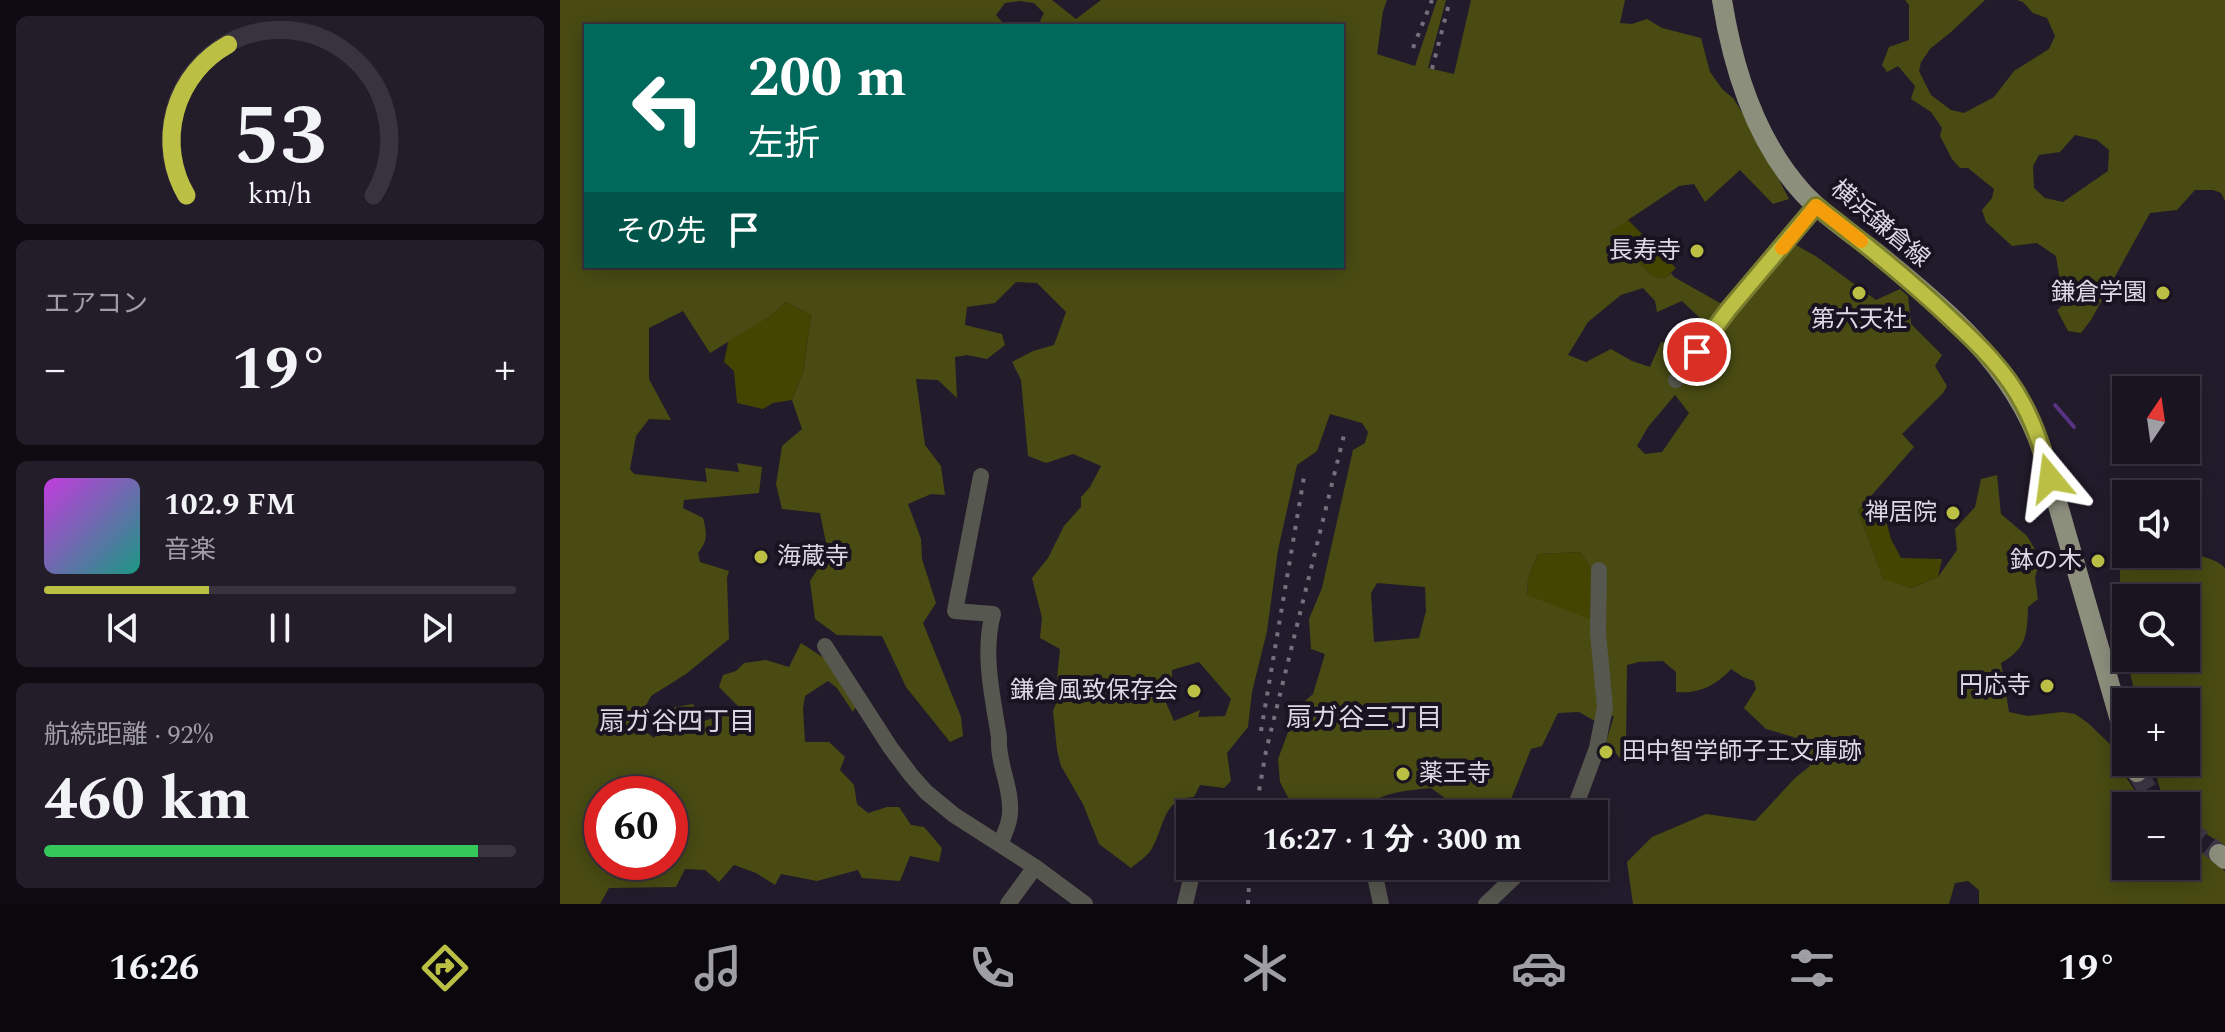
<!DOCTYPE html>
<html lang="ja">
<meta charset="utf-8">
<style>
body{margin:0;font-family:Spectral,"Noto Sans JP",serif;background:#231d29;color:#f1f3f6;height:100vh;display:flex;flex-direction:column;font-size:30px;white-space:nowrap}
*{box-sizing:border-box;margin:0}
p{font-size:26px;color:#9f9ea5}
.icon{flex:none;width:44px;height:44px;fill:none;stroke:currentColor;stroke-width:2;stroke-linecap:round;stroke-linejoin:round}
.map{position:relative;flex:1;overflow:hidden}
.drawer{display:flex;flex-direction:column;gap:16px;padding:16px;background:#0e0b12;width:560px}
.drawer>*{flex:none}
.top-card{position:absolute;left:24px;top:24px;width:760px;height:244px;border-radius:0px;box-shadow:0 4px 20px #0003,0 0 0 2px #38333e;background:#00695c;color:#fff;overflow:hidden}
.needle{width:52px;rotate:13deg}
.buttons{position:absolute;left:1552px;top:376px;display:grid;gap:16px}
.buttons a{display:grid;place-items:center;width:88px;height:88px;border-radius:0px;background:#1a1420;box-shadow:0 4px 20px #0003,0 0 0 2px #38333e;font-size:40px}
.speed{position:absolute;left:24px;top:776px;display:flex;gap:16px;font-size:40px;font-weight:700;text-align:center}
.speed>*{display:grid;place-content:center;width:104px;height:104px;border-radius:50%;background:#1a1420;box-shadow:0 4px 20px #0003,0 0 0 2px #38333e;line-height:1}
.speed .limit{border:12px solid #d22;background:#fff;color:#111}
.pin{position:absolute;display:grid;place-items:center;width:68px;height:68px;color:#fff;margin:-34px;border:4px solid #fff;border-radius:50%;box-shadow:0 2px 8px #0007}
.me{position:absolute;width:88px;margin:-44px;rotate:344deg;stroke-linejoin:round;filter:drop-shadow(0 0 6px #0008)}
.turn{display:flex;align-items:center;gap:28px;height:168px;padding:0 32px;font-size:36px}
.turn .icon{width:104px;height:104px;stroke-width:2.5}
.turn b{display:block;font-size:56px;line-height:68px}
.then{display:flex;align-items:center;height:76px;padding:0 32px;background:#0003;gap:16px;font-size:30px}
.big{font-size:60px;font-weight:700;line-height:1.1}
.drawer .widget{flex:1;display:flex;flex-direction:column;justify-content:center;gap:12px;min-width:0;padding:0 28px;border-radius:12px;background:#231d29}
.drawer .dial{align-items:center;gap:0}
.dial svg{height:208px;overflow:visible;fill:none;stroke:#38333e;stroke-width:7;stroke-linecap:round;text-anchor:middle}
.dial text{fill:#f1f3f6;stroke:none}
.song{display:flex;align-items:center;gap:24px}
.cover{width:96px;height:96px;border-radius:12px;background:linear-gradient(135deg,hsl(290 70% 55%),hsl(170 70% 35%))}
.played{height:8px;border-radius:4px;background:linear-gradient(90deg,#bbc045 35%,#38333e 35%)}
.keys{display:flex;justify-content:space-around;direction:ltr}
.heat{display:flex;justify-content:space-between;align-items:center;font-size:44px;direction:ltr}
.charge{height:12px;border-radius:6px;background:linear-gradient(90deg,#34c759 92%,#38333e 0)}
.trip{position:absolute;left:616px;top:800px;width:432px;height:80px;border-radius:0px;background:#1a1420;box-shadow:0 4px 20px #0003,0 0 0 2px #38333e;font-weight:700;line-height:80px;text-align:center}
.dock{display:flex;height:128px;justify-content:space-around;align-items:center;background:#0a080d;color:#9f9ea5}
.dock .icon{width:56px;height:56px}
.dock .on{color:#bbc045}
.dock b{font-size:36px;color:#f1f3f6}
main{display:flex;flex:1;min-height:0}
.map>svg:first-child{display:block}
</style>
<main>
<section class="drawer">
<div class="widget dial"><svg viewBox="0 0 100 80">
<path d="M14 69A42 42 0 1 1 86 69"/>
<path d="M14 69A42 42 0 0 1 30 11" stroke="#bbc045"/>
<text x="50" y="56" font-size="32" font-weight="700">53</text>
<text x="50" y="72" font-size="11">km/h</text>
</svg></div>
<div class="widget"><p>エアコン</p>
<div class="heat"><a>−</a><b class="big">19°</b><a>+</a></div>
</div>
<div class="widget">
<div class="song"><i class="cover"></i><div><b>102.9 FM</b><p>音楽</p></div></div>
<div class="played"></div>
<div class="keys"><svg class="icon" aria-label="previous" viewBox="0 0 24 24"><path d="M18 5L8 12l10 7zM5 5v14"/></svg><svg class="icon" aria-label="pause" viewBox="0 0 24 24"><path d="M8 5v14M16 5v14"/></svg><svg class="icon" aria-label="next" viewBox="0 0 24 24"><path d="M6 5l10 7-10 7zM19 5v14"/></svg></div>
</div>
<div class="widget"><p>航続距離 · 92%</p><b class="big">460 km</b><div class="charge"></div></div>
</section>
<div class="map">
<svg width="1665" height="904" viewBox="0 0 1665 904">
<rect width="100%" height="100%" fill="#221b2b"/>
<g fill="#434500">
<polygon points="1067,219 1116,268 1105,278 1092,276 1050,232"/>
<polygon points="226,302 251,315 244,370 232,400 213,403 203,409 177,403 174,371 164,362 170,333 210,316"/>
<polygon points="1313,498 1320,498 1331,539 1341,558 1382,559 1378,577 1352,588 1323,580 1298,511"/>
<polygon points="1020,552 1033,571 1029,620 967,596 968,579 978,554"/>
</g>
<g fill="#494b13" fill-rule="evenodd">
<path d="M0 0H492L516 19 541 0H827L823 11 817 54 855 66 877 0H886L868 68 894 74 911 0H1065L1060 23 1072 24 1087 19 1102 28 1141 38 1150 72 1163 90 1173 98 1194 131 1229 199 1213 204 1180 170 1145 202 1134 184 1119 186 1050 232 1092 276 1105 278 1111 273 1114 277 1160 303 1175 306 1231 242 1257 257 1316 300 1340 289 1348 296 1351 324 1382 355 1375 366 1387 386 1383 393 1342 434 1354 447 1298 511 1323 579 1352 588 1378 577 1397 550 1395 529 1415 507 1421 479 1437 475 1441 514 1467 536 1480 558 1475 578 1478 599 1468 607C1467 635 1467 648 1441 663L1449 712 1468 716 1502 712 1515 714 1528 723 1550 744 1564 774 1585 806H1566V866H1626V839L1665 871V904H1419V890L1408 881 1395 883 1389 904H1073L1067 862 1092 837 1146 814 1195 821 1235 778 1250 766 1237 738 1206 729 1184 708 1196 689 1194 681 1183 677 1171 669C1156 686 1138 694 1116 692V672L1103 661 1079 662 1067 665 1066 744 1060 758 1046 742 1054 716 1033 720 1019 712 998 713 982 746 971 749 945 814H891L889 801 871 788C844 791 816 792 798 814H734V809L720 782 718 759 737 708 753 694 765 654 751 649 749 619 762 588 793 450 805 443 808 432 802 423 770 414 757 451 737 465 718 550 707 631 692 692 688 727 667 753 671 781 664 788 640 785 634 797C602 798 605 827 591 850 586 857 578 862 571 868L539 844 523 804 501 766 497 750 493 711 499 696 497 679 500 649 480 638 482 618 472 578 488 558 504 526 521 507V497L530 487 541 466 513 454 486 463 468 456 461 380 452 362 473 351 494 345 506 312 477 283 456 282 435 303 407 307 405 325 442 334 445 345 427 359 407 355 395 357 397 398 378 380 356 379 365 445 381 466 385 495 371 494 348 504 361 539 362 559 376 603 363 623 401 717 403 736 390 742 346 687 322 636 277 635 255 619 250 581 268 553 260 513 222 509 216 484 222 446 242 429 232 400 244 370 251 315 226 302 210 316 150 353 123 311 89 328V379L111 420 89 419 76 436 70 469 74 474 147 482 145 468 179 472 177 463 202 467 199 493 124 500 123 508 143 518C147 533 148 541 138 553L140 562 169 571 167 578 169 639 126 674 91 696 80 717 79 727 94 738 115 707 133 704 143 721 170 714 179 707 159 687 163 675 176 671 184 663 206 660 229 667 241 643 267 660 297 704 293 712 277 688 268 681 245 696 243 708 245 742H269L285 757 280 770 294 785 297 804 308 813 327 807H339L351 825 364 827 382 848 379 862 350 856 340 881 302 878 298 870 257 881 221 874 215 885 196 873 174 865 159 882 145 870 125 869 116 887 49 888 40 904H0ZM459 1 474 3 484 13 480 21 485 26H782V266H26V26H452L443 23 436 15 445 3ZM1083 288 1095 301 1097 312 1122 301 1142 320 1136 328 1149 344 1126 370C1122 355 1118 345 1101 342L1090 367 1072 361 1051 349 1026 362 1008 355 1028 322 1061 295ZM1115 395 1129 413 1102 452 1085 454 1077 446 1088 427ZM1020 552 1033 571 1029 619 967 595 968 579 978 554ZM817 583 865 587 866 611 859 638 814 642 811 593ZM639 662 671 699 665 716 638 717 640 710 614 721 601 691 612 680V670ZM42 794H110V862H42Z"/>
<path d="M1345 0H1425L1391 32 1370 49 1361 62 1359 71 1371 95 1391 110 1404 113 1434 97 1454 71 1489 49 1495 36 1487 18 1473 13 1463 2 1457 0H1665V201L1661 193 1653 190H1635L1617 210 1590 213 1531 320 1521 333 1508 331 1497 310 1508 301 1500 281 1496 256 1477 243 1452 246 1426 222 1422 210 1432 198 1434 189 1408 168H1400L1392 159 1380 136 1382 128 1371 112 1351 99 1355 86 1338 66 1327 72 1322 65 1329 47 1349 40V5ZM1515 135 1537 140 1549 150 1548 171 1503 202 1485 198 1474 188 1473 166 1479 155 1500 152Z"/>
<path d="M1566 543V554C1592 554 1647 548 1665 568V846L1648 835 1626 816V806H1615L1602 795 1592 762H1626V702H1577L1568 665 1570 658H1626V598H1566V615C1560 581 1556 576 1566 543Z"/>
</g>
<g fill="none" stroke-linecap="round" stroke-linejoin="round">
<polyline stroke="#583381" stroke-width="4" points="1495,405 1514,427"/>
<g stroke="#3e3747" stroke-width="20" stroke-dasharray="20 10" stroke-linecap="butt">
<polyline points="1577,772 1590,794 1602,806"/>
<polyline points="1626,827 1659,854"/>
</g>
<g stroke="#56574e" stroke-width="16">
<polyline points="1116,380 1169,309 1256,206"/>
<path d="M421 476 395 611 433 614C422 653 433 699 439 737 437 763 452 787 450 813 450 823 444 834 441 843"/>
<polyline points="265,646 330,747 351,775 366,792 394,815 475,867 525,904"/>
<polyline points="1010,814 1017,802 1037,748 1045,707 1038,633 1039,570"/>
<polyline points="813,867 821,904"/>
<polyline points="448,904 475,867"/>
<polyline points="625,904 634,866"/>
<polyline points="926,904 966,866"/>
</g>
<g stroke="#8d8f7d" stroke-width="20">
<path d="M1162 0C1173 69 1196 142 1244 194 1265 216 1292 234 1315 252 1383 306 1454 366 1482 450L1566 741"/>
<polyline points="1573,762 1577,772"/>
<polyline points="1659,854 1665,859"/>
</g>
<g stroke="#76707e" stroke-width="4" stroke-dasharray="4 8" stroke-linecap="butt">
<polyline points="853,48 872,0"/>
<polyline points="872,69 890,0"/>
<polyline points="701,731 744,477"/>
<polyline points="695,814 706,751 785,431"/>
<polyline points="688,904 690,866"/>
</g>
</g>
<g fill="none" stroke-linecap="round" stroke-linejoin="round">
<g stroke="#7a7d2d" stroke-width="20">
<path id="route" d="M1137 352 1169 309 1256 206C1303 242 1349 279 1392 320 1418 344 1446 371 1463 404 1476 428 1483 452 1490 478"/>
</g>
<use href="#route" stroke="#bbc045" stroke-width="14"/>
<polyline stroke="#f59e0b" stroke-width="14" points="1222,248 1256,206 1301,241"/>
</g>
<g fill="#bbc045" stroke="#181221" stroke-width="3">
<circle cx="1137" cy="251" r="8"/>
<circle cx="1299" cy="293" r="8"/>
<circle cx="1603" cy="293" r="8"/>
<circle cx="1393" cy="513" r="8"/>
<circle cx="201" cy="557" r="8"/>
<circle cx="1538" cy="561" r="8"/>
<circle cx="1487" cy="686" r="8"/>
<circle cx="634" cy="691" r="8"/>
<circle cx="1046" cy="752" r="8"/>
<circle cx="843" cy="774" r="8"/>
</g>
<g text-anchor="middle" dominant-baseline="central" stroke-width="8" stroke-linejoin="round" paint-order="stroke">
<g font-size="24" fill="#dcd8e3" stroke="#181221">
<text transform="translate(1320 224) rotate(40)">横浜鎌倉線</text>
</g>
<g font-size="24" fill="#dcd8e3" stroke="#181221" text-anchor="end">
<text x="1121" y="251">長寿寺</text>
<text x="1587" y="293">鎌倉学園</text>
<text x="1299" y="320" text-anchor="middle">第六天社</text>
<text x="1377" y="513">禅居院</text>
<text x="217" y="557" text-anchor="start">海蔵寺</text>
<text x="1522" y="561">鉢の木</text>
<text x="1471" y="686">円応寺</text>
<text x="618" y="691">鎌倉風致保存会</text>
<text x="1062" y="752" text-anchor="start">田中智学師子王文庫跡</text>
<text x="859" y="774" text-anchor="start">薬王寺</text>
</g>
<g font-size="26" fill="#dcd8e3" stroke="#181221">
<text x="804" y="718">扇ガ谷三丁目</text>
<text x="117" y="722">扇ガ谷四丁目</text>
</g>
</g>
</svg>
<div class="buttons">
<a><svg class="needle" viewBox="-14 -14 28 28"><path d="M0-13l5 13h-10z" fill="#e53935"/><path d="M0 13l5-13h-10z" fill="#9f9ea5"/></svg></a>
<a><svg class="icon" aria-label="sound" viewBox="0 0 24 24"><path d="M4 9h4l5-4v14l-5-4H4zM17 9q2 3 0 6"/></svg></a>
<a><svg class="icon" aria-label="search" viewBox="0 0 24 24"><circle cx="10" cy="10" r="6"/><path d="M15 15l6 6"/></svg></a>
<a>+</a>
<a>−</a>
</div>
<div class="speed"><div class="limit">60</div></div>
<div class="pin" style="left:1137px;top:352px;background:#d93025"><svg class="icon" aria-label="arrive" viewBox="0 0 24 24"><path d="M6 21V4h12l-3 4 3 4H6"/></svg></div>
<svg class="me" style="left:1490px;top:478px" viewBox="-20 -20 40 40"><path d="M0-17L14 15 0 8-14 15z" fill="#bbc045" stroke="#fff" stroke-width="4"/></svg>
<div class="trip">16:27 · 1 分 · 300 m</div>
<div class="top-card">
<div class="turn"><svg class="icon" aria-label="left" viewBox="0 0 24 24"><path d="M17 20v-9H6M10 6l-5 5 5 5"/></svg><div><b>200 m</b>左折</div></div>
<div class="then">その先<svg class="icon" aria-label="arrive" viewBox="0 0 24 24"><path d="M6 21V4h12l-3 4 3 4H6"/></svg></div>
</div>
</div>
</main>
<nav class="dock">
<b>16:26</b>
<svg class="icon on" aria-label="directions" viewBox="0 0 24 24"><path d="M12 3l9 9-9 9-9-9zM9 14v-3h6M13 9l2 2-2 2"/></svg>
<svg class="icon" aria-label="music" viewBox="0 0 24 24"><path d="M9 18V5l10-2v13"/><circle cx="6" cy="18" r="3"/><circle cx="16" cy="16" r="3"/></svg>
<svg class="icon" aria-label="phone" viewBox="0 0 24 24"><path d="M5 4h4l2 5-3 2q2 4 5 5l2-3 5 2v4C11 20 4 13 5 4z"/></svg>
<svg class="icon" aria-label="climate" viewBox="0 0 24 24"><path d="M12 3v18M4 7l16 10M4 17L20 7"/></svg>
<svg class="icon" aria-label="car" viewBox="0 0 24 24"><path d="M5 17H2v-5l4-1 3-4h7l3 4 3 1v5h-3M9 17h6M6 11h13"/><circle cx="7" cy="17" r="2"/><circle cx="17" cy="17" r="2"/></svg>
<svg class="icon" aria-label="filters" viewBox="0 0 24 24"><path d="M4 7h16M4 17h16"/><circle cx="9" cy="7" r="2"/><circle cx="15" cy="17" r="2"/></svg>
<b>19°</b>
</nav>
